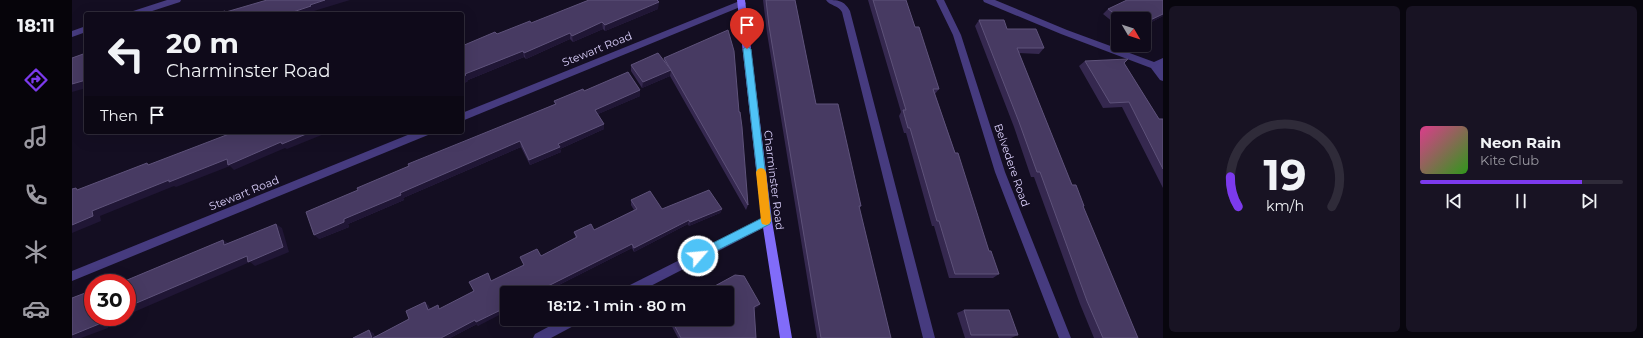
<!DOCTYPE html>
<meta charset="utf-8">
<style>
body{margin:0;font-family:Montserrat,sans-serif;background:#181323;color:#f1f3f6;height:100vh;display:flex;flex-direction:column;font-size:15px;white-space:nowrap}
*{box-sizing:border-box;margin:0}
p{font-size:13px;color:#9b9aa2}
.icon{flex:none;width:22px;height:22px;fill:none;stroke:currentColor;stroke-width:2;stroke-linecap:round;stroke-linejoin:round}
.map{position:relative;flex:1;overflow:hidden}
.panel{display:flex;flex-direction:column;gap:6px;padding:6px;background:#08060e;width:480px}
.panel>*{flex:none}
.banner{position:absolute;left:12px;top:12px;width:380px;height:122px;border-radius:4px;box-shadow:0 4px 16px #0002,0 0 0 1px #2f2b39;background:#0f0a1a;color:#f1f3f6;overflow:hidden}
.needle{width:26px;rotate:129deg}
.fabs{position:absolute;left:1039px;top:12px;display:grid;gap:8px}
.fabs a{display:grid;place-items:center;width:40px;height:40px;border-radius:4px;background:#0f0a1a;box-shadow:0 4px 16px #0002,0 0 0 1px #2f2b39;font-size:20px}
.speed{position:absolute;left:12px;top:274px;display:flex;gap:8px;font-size:20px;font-weight:700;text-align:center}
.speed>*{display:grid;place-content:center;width:52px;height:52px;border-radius:50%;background:#0f0a1a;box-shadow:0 4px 16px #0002,0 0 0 1px #2f2b39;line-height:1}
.speed .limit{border:6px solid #d22;background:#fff;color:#111}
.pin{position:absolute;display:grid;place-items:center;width:34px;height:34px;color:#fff;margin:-41px -17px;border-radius:50% 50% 50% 0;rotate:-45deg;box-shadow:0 0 4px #0007}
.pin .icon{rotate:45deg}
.me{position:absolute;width:44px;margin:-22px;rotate:63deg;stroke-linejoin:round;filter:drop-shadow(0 0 3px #0008)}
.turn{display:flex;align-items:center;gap:14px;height:84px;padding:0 16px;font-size:18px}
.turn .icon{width:52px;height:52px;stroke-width:2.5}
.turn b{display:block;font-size:28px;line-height:34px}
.then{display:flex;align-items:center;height:38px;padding:0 16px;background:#0003;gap:8px;font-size:15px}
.panel .tile{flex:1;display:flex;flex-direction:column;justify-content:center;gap:6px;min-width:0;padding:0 14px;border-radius:6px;background:#181323}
.panel .dial{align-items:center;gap:0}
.dial svg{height:104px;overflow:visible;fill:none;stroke:#2f2b39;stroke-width:7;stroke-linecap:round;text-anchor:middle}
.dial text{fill:#f1f3f6;stroke:none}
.song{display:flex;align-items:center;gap:12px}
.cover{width:48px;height:48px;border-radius:6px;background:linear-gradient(135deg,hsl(330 70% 55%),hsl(110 70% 35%))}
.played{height:4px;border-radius:2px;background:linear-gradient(90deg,#7c3aed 80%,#2f2b39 80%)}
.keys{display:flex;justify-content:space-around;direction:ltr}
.panel .tiles{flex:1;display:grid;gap:6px;grid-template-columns:repeat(2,1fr)}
.trip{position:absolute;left:428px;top:286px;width:234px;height:40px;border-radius:4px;background:#0f0a1a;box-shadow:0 4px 16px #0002,0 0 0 1px #2f2b39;font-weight:600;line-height:40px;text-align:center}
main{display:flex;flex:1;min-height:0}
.dock{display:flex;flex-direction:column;width:72px;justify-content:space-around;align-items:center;background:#06040a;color:#9b9aa2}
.dock .icon{width:28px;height:28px}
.dock .current{color:#7c3aed}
.dock b{font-size:18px;color:#f1f3f6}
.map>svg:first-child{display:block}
</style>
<main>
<nav class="dock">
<b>18:11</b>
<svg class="icon current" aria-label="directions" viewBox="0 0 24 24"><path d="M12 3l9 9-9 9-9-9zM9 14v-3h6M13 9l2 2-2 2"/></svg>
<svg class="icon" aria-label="music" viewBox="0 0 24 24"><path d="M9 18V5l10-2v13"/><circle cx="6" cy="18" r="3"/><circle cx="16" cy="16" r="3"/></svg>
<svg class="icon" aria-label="phone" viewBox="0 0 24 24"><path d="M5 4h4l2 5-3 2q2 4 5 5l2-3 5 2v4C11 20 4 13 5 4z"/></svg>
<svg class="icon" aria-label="climate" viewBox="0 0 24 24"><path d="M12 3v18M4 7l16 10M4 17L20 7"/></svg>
<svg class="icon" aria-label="car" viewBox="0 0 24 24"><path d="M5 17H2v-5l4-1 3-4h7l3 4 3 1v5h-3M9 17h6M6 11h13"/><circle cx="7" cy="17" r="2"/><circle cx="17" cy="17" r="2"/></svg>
</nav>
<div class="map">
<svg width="1091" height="338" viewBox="0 0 1091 338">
<rect width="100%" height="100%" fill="#140e22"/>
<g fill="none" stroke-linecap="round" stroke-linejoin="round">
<path fill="#463b7f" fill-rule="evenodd" d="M754 0C766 0 772 0 778 11L863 338H851L770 12C766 5 758 6 754 0Z"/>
<g fill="#463b7f" fill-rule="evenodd">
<polygon points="95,0 109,0 108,2 71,14 57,14 58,12"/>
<polygon points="670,0 674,3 673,5 390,121 390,113"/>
<polygon points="864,0 872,0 889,35 933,172 999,338 987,338 923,172 881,35"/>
<polygon points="911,0 923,0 995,30 1082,62 1091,58 1091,81 1088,80 1079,68 989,34 912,2"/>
<polygon points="14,26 14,32 0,37 0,31"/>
<polygon points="343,132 358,132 356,135 0,281 0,271"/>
<polygon points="695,216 699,218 700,221 699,224 565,293 548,293 550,289"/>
<polygon points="491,319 509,319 507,323 479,338 461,338 463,334"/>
</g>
<polygon fill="#816cf9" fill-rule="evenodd" points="665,0 673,0 700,221 720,338 708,338 690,221"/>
</g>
<g fill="#35284f">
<polygon points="691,0 723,0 744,104 789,206 787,208 819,338 745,338 695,33"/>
<polygon points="796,0 834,0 843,27 867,89 863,94 917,251 927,274 921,278 877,278 862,226 860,226 834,133 832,133 827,116 829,112"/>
<polygon points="1091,0 1091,16 1072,26 1072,19 1046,19 1046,26 1031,14 1036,9"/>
<polygon points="586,9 533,31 531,29 501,42 498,39 454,59 452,57 396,80 396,81 390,84 425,34 459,23"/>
<polygon points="907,20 972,48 967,54 947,53 1000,185 1012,206 1011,207 1066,338 1022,338 1008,304 962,177 959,177 942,127 903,26"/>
<polygon points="592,58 667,112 676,205 674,210 598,76 570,88 559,71 559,65 592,61"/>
<polygon points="1013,61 1052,63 1087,119 1091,119 1091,188 1050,107 1031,108 1007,66"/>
<polygon points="568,90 568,96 526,114 532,124 532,129 488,149 489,152 458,165 449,147 331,198 332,200 276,224 277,227 247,239 286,190 483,104 482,101 512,91"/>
<polygon points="559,200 590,209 650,209 648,213 617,226 616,224 562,252 560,248 471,293 435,293 406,326 405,324 378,338 281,338 301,333 303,337 337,319 356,305 358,309 369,309 402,291 420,281 452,265 448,257 469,256 504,238 503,236 502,232 522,230 562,210 559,205"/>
<polygon points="686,307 682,309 684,338 606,338 596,319 655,319"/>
<polygon points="892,310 946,335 939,338 893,338 885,313"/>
</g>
<g fill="#201635">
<polygon points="253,0 278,0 242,11 243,13 239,14 215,14 238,5"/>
<polygon points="587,2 586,9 533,31 533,25"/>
<polygon points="1091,14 1091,16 1072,26 1072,23"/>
<polygon points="530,22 531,29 501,42 500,36"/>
<polygon points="498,33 498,39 454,59 452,53"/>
<polygon points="451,51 452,57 396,80 396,81 390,84 390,77 393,74"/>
<polygon points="599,70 598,76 570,88 571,82"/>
<polygon points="14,80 14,88 0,92 0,84"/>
<polygon points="568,90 568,96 524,115 523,110"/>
<polygon points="532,124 532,129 488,149 489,152 458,165 457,160 486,144"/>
<polygon points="239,132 257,132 215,149 213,148 162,170 158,166 104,187 102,186 28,216 29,221 0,233 0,225 20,211 97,180 155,159"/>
<polygon points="448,141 449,147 331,198 332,200 276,224 277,227 247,239 242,235 272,219 328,193"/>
<polygon points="650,209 648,213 617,226 618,222"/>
<polygon points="617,220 616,224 562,252 562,248"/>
<polygon points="204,224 210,228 217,252 183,266 178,262 55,315 55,307"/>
<polygon points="151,240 158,244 152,245"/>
<polygon points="560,244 560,248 471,293 462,293"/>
<polygon points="353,302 356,305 360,314 356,310"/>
<polygon points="688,304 686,307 679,311 682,307"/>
<polygon points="435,307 435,311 406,326 405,324 378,338 369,338 403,320"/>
<polygon points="32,317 49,317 36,323 36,328 9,338 0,338 0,335 27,319"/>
<polygon points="297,330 301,333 303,338 300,338"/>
</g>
<g fill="#473a62" stroke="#5e527a">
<polygon points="195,0 253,0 238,5 239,6 215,14 142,14 153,11 154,12"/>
<polygon points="517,0 585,0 587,2 533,25 530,22 500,36 498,33 452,53 451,51 393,74 394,75 390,77 390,46 423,32 425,34 458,21 459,23"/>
<polygon points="694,0 723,0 744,104 766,104 789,206 787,206 819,338 749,338 697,26"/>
<polygon points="801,0 834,0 843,27 847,27 867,89 861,89 883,153 886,153 917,251 919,251 927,274 883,274 867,221 865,221 838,128 836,128 831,110 834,110"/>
<polygon points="1055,0 1091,0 1091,14 1072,23 1072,19 1050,19 1036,9"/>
<polygon points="907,20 932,20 935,29 964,29 972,48 945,48 1000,185 1004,185 1012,206 1011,206 1066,338 1031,338 1015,301 968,172 965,172 947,122"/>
<polygon points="656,30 662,51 667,112 668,112 670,127 676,205 592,58"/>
<polygon points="14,53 14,80 0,84 0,58"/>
<polygon points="586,53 599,70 571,82 559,65"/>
<polygon points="1056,59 1052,63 1087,119 1091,119 1091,169 1057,102 1038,103 1013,61"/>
<polygon points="556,72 568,90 523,110 532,124 486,144 488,147 457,160 448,141 328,193 329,195 272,219 272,222 242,235 234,212 286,190 285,188 337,166 336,164 484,104 482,101 511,89 512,91"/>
<polygon points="157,132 239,132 210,144 209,142 156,165 155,159 97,182 97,180 20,211 21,216 0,225 0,189 4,188 5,190 75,163 76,165 157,134"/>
<polygon points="637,190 650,209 618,222 617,220 562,248 560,244 462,293 435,293 435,307 404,322 403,320 369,338 301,338 337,319 334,311 353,302 356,310 366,305 367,309 402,291 397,282 416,273 419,281 452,265 448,257 465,249 469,256 505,237 502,232 519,224 522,230 565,209 559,200 578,191 590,209"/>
<polygon points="204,224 211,247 176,262 175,256 55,307 55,283 48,283 151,240 152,245"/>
<polygon points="663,275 672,276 688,304 682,307 684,338 609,338 599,319 655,319 655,293 630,293"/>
<polygon points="21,290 21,317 32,317 27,319 27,324 0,335 0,298"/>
<polygon points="892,310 937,310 946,335 899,335"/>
<polygon points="297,330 300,338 281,338"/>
</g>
<polygon fill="#4fc3f7" stroke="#337fa1" points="675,46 679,49 699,221 698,224 626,260 623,259 622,256 623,252 690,218 671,49"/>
<polygon fill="#f59e0b" points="689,168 692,169 694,172 699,221 697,224 694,225 690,224 689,221 684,172 686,169"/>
<g text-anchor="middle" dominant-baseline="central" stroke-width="4" stroke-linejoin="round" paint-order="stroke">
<g font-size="11" fill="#dcd1fd" stroke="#140e22">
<text transform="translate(525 49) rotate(-22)">Stewart Road</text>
<text transform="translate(940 165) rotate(71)">Belvedere Road</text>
<text transform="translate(702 180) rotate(83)">Charminster Road</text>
<text transform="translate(172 193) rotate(-22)">Stewart Road</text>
</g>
</g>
</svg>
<div class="fabs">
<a><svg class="needle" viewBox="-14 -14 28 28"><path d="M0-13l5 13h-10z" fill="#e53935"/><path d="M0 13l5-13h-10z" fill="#9b9aa2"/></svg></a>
</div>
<div class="speed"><div class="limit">30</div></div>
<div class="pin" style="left:675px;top:49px;background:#d93025"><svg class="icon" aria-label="arrive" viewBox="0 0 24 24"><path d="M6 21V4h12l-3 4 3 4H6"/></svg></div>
<svg class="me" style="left:626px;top:256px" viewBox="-20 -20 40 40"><circle r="17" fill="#4fc3f7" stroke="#fff" stroke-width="3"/><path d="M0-11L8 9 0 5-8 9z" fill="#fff"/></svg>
<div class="trip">18:12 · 1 min · 80 m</div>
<div class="banner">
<div class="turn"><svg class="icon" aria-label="left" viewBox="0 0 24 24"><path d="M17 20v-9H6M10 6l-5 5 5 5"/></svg><div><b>20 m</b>Charminster Road</div></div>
<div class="then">Then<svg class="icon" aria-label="arrive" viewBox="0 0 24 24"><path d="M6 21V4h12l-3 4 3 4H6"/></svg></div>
</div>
</div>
<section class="panel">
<div class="tiles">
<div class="tile dial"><svg viewBox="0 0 100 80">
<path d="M14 69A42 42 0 1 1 86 69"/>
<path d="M14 69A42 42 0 0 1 8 46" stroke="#7c3aed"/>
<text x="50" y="56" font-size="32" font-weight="700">19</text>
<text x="50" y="72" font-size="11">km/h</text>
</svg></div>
<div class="tile">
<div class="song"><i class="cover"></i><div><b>Neon Rain</b><p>Kite Club</p></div></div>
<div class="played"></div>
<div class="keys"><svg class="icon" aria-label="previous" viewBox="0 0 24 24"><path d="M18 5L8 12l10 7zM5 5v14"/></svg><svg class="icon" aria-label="pause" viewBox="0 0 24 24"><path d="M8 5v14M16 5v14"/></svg><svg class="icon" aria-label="next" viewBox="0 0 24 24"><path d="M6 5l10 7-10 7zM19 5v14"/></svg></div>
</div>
</div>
</section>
</main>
